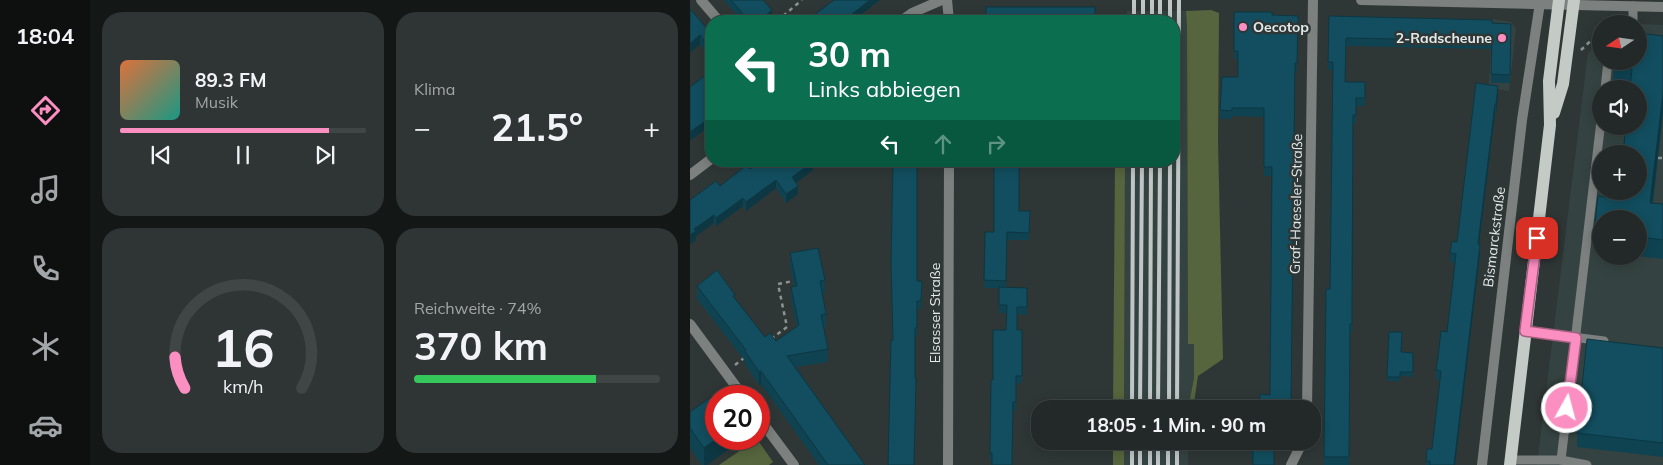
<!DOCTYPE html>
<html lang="de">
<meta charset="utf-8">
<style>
body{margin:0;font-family:Mulish,sans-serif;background:#2f3534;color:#f1f3f6;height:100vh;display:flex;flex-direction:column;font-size:19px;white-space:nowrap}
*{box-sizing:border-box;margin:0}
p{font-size:16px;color:#a3a6a8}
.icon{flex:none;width:28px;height:28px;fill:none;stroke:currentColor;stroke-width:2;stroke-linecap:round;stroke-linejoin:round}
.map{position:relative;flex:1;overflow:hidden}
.details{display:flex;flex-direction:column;gap:12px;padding:12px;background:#131716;width:600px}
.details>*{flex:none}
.banner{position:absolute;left:15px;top:15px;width:475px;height:152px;border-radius:20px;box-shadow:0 2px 12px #0003,0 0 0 1px #404545;background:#0b6e4f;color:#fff;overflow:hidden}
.needle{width:32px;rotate:257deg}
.controls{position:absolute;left:902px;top:15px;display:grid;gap:10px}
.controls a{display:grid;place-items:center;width:55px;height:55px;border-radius:50%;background:#232928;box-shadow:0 2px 12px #0003,0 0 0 1px #404545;font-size:25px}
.speed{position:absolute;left:15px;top:385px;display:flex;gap:10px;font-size:25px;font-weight:700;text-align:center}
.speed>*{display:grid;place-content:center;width:65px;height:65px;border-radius:50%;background:#232928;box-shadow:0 2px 12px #0003,0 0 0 1px #404545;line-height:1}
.speed .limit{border:8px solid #d22;background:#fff;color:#111}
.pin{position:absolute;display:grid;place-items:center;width:42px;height:42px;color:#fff;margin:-21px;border-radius:10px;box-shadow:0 2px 8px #0006}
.me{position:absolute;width:55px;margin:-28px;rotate:7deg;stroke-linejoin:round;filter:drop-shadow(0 0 4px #0008)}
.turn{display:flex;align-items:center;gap:18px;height:105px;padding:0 20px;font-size:22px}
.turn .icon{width:65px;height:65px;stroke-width:2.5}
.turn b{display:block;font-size:35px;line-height:42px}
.lanes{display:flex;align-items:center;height:48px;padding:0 20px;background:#0003;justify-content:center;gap:25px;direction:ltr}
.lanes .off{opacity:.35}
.big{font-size:38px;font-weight:700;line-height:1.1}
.details .tile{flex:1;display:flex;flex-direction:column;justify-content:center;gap:8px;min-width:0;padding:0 18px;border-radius:20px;background:#2f3534}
.details .dial{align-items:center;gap:0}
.dial svg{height:130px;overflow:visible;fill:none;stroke:#404545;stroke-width:7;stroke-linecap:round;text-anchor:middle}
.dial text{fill:#f1f3f6;stroke:none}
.song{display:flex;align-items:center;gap:15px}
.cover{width:60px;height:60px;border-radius:8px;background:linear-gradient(135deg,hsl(20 70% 55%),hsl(170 70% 35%))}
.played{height:5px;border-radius:2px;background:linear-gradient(90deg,#fc8fc2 85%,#404545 85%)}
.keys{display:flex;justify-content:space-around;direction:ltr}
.heat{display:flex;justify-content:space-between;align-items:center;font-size:28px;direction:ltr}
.charge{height:8px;border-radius:4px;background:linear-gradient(90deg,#34c759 74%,#404545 0)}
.details .tiles{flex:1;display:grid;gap:12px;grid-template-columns:repeat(2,1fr)}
.trip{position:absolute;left:341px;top:400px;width:290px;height:50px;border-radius:20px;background:#232928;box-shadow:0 2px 12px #0003,0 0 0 1px #404545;font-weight:700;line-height:50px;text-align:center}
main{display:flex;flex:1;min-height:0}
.menu{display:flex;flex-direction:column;width:90px;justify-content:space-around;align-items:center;background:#0e1010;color:#a3a6a8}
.menu .icon{width:35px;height:35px}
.menu .active{color:#fc8fc2}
.menu b{font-size:22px;color:#f1f3f6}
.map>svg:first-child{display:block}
</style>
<main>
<nav class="menu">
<b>18:04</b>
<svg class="icon active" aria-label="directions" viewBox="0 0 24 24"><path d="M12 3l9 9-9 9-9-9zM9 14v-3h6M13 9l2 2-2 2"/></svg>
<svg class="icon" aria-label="music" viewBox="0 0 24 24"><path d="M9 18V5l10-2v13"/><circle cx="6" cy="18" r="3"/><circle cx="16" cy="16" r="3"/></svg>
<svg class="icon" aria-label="phone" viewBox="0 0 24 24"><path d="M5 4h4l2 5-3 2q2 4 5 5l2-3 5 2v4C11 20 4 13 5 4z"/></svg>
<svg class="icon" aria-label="climate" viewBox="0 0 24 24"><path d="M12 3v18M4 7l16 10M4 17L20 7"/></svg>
<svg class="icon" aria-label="car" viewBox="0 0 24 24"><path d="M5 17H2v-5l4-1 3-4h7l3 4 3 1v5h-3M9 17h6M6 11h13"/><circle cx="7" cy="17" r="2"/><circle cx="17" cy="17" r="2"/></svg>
</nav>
<section class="details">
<div class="tiles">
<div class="tile">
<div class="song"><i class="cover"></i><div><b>89.3 FM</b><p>Musik</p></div></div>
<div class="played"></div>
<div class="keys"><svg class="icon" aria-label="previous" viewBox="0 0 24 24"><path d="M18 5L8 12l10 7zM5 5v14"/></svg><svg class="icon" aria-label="pause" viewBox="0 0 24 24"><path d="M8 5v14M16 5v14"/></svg><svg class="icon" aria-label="next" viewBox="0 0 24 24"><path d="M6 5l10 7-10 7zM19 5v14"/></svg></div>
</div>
<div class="tile"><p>Klima</p>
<div class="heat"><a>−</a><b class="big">21.5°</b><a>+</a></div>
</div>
<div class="tile dial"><svg viewBox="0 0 100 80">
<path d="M14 69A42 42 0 1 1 86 69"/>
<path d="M14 69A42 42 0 0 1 8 50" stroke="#fc8fc2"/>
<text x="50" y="56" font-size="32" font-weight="700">16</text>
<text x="50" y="72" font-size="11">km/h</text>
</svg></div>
<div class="tile"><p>Reichweite · 74%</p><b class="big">370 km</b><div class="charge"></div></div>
</div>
</section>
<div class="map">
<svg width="973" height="465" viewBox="0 0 973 465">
<rect width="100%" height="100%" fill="#2f3736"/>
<g fill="#344341" fill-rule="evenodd">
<polygon points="437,11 496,11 497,26 498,343 504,343 504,378 498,409 434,409 435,161 484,161 484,21 436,21"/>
<polygon points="802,19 821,22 826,28 819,91 799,88"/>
<path d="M949 24 973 25V465H847L898 53 911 40V61H949ZM911 89H949V126H911ZM911 154H949V191H911ZM911 219H949V256H911Z"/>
<rect x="434" y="441" width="64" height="24"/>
</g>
<g fill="#56653d">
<polygon points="521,10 529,13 528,141 533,359 508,376 503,409 498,409 504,378 504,344 498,344 497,26 496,11"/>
<polygon points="425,161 435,161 434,409 423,409"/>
<polygon points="67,439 83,462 79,465 29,465"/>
<rect x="423" y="441" width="11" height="24"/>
</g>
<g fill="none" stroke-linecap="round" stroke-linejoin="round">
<g stroke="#8b9291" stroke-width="2.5" stroke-dasharray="4 4" stroke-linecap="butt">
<polyline points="87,21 112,0"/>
<polyline points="918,24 922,20 933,19"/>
<polyline points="891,50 911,31"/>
<polyline points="968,158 973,158"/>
<polyline points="81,339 97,327 88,284 103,281"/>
<polyline points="45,365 54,358"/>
</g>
<g stroke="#7c807e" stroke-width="9">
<polyline points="943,24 943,6"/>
<polyline points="915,89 918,61"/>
<polyline points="835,331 914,341"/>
<polyline points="821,460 871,460 897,465"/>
<polyline points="871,460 911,121"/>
</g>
<g stroke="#7c807e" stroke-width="10">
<polyline points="11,0 29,21"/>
<polyline points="257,0 259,21"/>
<polyline points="671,0 973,7"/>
<polyline points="211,21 222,13 252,0"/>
<polyline points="0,175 21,159"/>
<polyline points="0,324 53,396"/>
<polyline points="617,409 623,0"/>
<polyline points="69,418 104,465"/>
<polyline points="258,465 259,161"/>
<polyline points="601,465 613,441"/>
<polyline points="792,465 832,120 850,3"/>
</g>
<g stroke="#c4cac6" stroke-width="12">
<polyline points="864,113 873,84 884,0"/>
<polyline points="820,465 860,125 859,81 869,0"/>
</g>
<g stroke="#c0c5c5" stroke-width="4">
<polyline points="480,0 480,21"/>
<polyline points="444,21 444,0"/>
<polyline points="453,21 453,0"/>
<polyline points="462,21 462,0"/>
<polyline points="470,21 470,0"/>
<polyline points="442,409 443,161"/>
<polyline points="450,409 452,161"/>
<polyline points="460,409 461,161"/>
<polyline points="468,409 470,161"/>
<polyline points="479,409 480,161"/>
<polyline points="487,409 489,0"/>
<polyline points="442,465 442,441"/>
<polyline points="450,465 450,441"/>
<polyline points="460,465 460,441"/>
<polyline points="468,465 468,441"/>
<polyline points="478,465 478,441"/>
<polyline points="487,465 487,441"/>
</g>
</g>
<g fill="#0f4352">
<polygon points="34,0 73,0 82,18 79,21 52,21"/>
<polygon points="0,9 21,33 21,59 10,44 0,53"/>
<polygon points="544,12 582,15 608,16 607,72 605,72 601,409 570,409 580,395 582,176 574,176 574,117 542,116 542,119 530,119 530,110 548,77 548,59 544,59"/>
<polygon points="639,16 821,24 820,83 801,83 802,49 656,46 655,82 675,82 675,106 666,106 666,123 663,123 662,332 660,332 659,465 634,465 636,289 640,289 643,70 638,70"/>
<polygon points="949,33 973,36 973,113 963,203 973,204 973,259 947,256 949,256 949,219 911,219 911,252 904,251 904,232 908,196 928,199 928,191 949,191 949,154 933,154 936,126 949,126 949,89 940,89 923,86 924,61 949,61"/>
<polygon points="786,83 808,95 806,113 805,113 789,244 790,254 765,465 736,465 736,461 742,449 750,380 746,379 746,370 757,332 765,263 760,262 760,253 767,242"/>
<polygon points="60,169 123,170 106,183 108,194 96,203 86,188 56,211 53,206 26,226 24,223 6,236 6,240 0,244 0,200 30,186"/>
<polygon points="329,211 340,211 339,240 317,240 316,288 337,288 337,315 327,314 327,330 332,330 332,383 326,383 326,410 323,410 302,461 300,461 301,380 303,380 316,330 317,313 309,313 309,288 294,288 295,232 304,232"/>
<polygon points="100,253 135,280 135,293 132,294 136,314 136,327 133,327 138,349 138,362 106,367 175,465 129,465 71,384 69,385 55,364 55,361 7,299 7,286 45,299 75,337 86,341 107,327 101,300 101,287 104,286 100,266"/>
<polygon points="227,281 232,281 231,309 227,309 227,336 225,336 225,378 226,386 203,340"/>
<polygon points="699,332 711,352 723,353 723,377 710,376 710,381 697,381"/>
<polygon points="973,348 973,457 887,447 887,433"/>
<polygon points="0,412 46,439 46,444 17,465 12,465 0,448"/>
<polygon points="561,441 584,441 563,458 561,458"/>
</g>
<g fill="#0d3742">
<polygon points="180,0 190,0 163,21 153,21"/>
<polygon points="82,10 82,18 79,21 69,21"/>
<polygon points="10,35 10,44 0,53 0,44"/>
<polygon points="808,86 808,95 806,113 806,104"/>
<polygon points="973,93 973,113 960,223 960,203"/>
<polygon points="805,104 805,113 788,253 788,244"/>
<polygon points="21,117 21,125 0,141 0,132"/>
<polygon points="123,162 123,170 102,186 102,177"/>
<polygon points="86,180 86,188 56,211 56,202"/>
<polygon points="108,186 108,194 96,203 96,194"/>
<polygon points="53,198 53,206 26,226 26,218"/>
<polygon points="24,215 24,223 6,236 6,240 0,244 0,235 4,229"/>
<polygon points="790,245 790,254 765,465 764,465"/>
<polygon points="71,371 71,384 69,385 69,372"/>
<polygon points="26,439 46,439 46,444 17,465 14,465 14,448"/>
</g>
<g fill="#124e5f" stroke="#0d3742">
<polygon points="41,0 73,0 82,10 69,21 59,21"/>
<polygon points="144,0 180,0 153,21 116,21"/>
<rect x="296" y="7" width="109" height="14"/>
<polygon points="0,9 21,33 21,50 10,35 0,44"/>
<polygon points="544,12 582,12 582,15 608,16 607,63 605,63 601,405 584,405 584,409 570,409 570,394 580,395 582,167 574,167 574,108 542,108 542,111 530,110 532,77 548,77 548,51 544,51"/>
<polygon points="639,16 802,20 802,23 821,24 820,75 801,74 802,41 656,38 655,82 675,82 675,98 666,98 666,115 663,115 662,306 662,324 660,324 659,457 634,457 636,289 640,289 643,62 638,62"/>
<polygon points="949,33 973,36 973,93 960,203 973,204 973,240 949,237 949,219 911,219 911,232 904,232 908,196 928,199 928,191 949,191 949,154 933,154 936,126 949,126 949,89 940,89 942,69 923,67 924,61 949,61"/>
<polygon points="21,71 21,117 0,132 0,87"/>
<polygon points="786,83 808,86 806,104 805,104 788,244 790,245 764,465 740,465 740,461 736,461 737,449 742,449 751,371 746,370 748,357 751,331 757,332 766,254 760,253 762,241 767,242"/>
<polygon points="71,161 123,162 102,177 108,186 96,194 86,180 56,202 53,198 26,218 24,215 4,229 6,231 0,235 0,200 26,181 30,186 57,165 60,169"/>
<polygon points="203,161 227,161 227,281 232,281 231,301 227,301 227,328 225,328 225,378 226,378 224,465 198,465 201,340 203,340 201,261"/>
<polygon points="304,161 329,161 329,211 340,211 339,233 317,232 316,281 294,280 295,232 304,232"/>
<polygon points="128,248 135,280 130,281 136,314 131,315 138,349 97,356 175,465 138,465 71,371 69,372 55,351 56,350 7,286 27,270 45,295 43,296 75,337 80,333 86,341 109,325 101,287 107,286 100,253"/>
<polygon points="309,287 337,288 337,307 327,307 327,330 332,330 332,376 326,376 326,402 323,402 322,465 302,465 302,453 300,453 301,380 303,380 303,330 316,330 317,305 309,305"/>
<polygon points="699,332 712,332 711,352 723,353 723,372 710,372 710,377 697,377"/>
<polygon points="897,339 973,348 973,443 887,433"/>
<polygon points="31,390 35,396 26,396 26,439 14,448 0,428 0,412"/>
<polygon points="561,441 584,441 584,465 563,465 563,450 561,450"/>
</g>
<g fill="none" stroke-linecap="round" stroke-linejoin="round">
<g stroke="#a45d7e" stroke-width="12">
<polyline id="route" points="847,238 835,331 886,338 877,408"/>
</g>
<use href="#route" stroke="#fc8fc2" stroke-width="9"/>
</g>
<g fill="#fc8fc2" stroke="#2f3736" stroke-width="2">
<circle cx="553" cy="27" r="5"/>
<circle cx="812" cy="38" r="5"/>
</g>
<g text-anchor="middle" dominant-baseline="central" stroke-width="5" stroke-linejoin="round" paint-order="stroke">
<g font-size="14" font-weight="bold" fill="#e3e8e8" stroke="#2f3736" text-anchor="start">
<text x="563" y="27">Oecotop</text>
<text x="802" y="38" text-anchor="end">2-Radscheune</text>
</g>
<g font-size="14" fill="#e3e8e8" stroke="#2f3736">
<text transform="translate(606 204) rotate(-89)">Graf-Haeseler-Straße</text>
<text transform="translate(804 237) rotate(-83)">Bismarckstraße</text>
<text transform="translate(245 313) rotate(-90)">Elsasser Straße</text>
</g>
</g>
</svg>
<div class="controls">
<a><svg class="needle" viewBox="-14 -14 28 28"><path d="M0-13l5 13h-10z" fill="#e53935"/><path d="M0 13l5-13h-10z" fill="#a3a6a8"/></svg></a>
<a><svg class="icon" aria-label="sound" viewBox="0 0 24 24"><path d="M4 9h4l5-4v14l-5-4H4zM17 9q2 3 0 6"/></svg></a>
<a>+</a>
<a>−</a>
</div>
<div class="speed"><div class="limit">20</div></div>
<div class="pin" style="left:847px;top:238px;background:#d93025"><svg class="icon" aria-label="arrive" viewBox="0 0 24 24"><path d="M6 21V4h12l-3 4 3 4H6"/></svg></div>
<svg class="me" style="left:877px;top:408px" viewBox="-20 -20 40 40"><circle r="17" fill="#fc8fc2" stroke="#fff" stroke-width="3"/><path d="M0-11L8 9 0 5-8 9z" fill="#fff"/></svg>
<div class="trip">18:05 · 1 Min. · 90 m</div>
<div class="banner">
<div class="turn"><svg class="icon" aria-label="left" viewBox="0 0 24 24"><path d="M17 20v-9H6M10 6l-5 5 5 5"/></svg><div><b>30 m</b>Links abbiegen</div></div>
<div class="lanes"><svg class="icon" aria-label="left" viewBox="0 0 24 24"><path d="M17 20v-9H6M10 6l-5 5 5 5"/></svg><svg class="icon off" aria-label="ahead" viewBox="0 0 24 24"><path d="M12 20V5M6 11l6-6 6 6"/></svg><svg class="icon off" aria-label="right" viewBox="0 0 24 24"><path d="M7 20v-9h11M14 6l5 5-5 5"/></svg></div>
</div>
</div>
</main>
